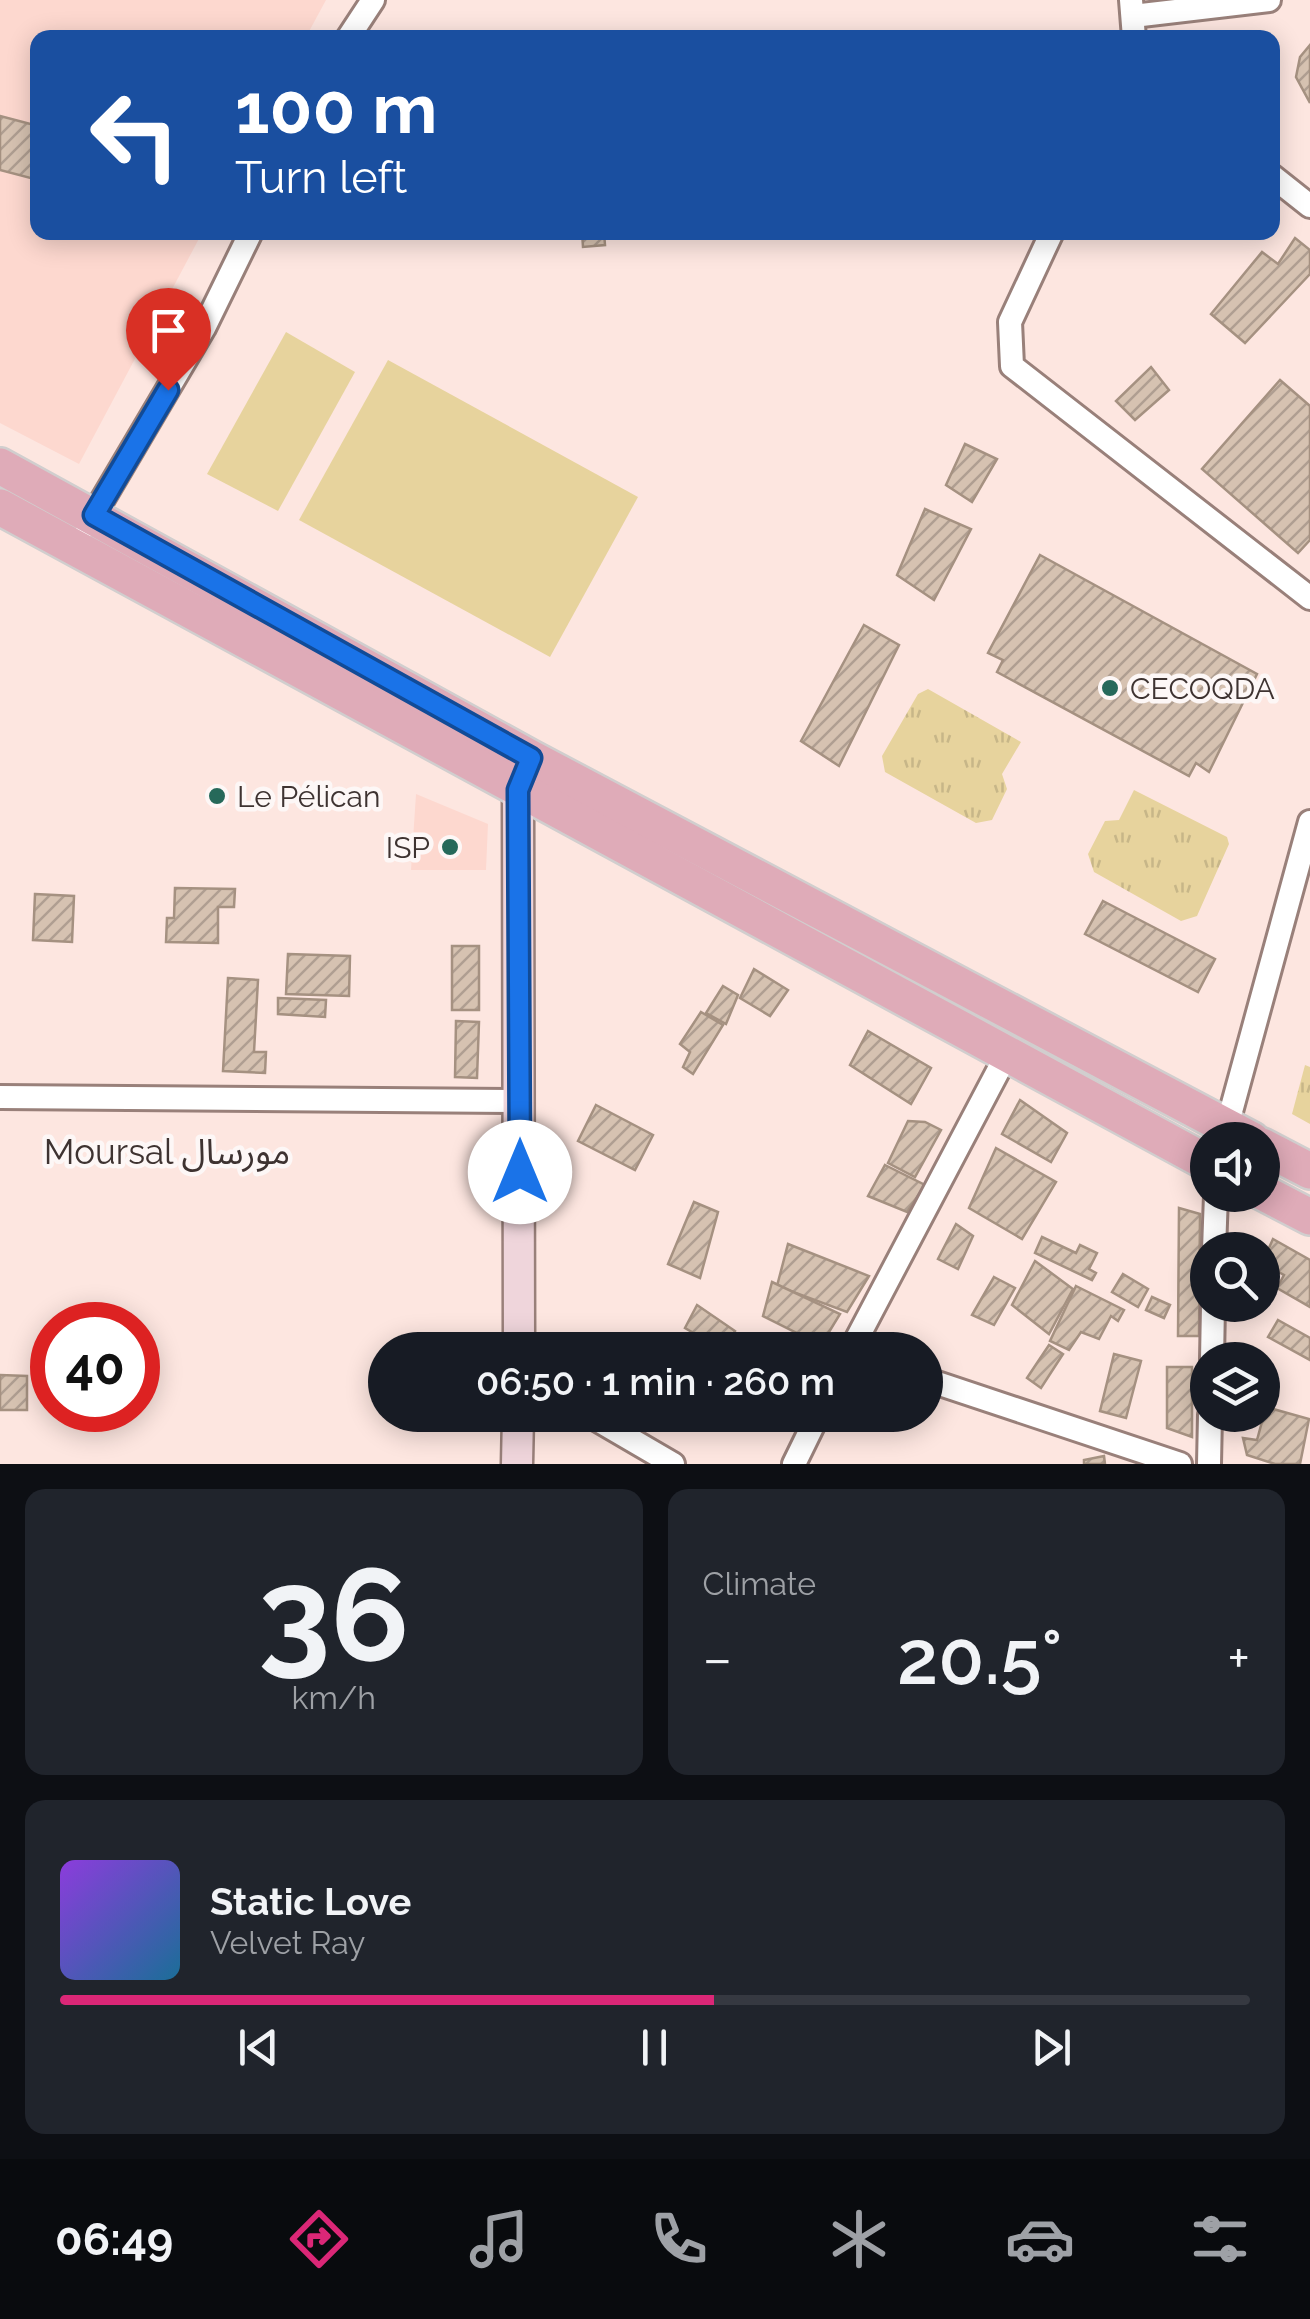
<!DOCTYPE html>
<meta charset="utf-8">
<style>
body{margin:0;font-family:Raleway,"Noto Sans Arabic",sans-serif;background:#20242c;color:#f1f3f6;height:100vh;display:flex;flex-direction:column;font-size:38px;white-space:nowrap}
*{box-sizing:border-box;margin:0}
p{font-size:32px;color:#9ea1a6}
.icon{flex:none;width:55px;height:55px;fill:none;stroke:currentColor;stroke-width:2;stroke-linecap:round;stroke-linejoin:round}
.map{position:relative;height:1464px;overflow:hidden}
.sheet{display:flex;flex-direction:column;gap:25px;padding:25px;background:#0d0f14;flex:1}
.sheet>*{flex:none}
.guide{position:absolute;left:30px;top:30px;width:1250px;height:210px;border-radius:20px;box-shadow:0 5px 25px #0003;background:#1a4fa0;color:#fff;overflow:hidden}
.tools{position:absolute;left:1190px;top:1122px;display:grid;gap:20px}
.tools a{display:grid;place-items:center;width:90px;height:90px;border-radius:50%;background:#171b24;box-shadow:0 5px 25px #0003;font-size:50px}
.speed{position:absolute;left:30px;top:1302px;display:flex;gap:20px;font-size:50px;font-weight:700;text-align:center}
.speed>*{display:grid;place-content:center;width:130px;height:130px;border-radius:50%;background:#171b24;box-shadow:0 5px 25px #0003;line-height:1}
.speed .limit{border:15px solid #d22;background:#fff;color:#111}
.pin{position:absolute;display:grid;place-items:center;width:85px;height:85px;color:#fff;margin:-102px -42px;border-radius:50% 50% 50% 0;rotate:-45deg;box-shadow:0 0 10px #0007}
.pin .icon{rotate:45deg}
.me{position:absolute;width:110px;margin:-55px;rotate:0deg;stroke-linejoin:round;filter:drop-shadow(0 0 8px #0008)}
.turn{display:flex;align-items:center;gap:35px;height:210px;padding:0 40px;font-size:45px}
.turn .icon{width:130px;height:130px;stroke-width:2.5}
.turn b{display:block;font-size:70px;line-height:85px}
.big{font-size:75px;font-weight:600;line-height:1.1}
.sheet .tile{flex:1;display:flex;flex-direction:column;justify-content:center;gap:15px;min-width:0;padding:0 35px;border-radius:20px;background:#20242c}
.sheet .dial{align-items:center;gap:0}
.dial b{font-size:130px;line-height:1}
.song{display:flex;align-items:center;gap:30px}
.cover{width:120px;height:120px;border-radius:15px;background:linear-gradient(135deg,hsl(270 70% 55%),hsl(200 70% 35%))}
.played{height:10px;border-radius:5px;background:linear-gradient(90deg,#db2777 55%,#363941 55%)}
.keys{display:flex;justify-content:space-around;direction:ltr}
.heat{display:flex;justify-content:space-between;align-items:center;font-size:55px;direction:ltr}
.sheet .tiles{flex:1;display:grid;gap:25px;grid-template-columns:1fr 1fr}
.tile:last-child{grid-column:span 2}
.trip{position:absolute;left:368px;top:1332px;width:575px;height:100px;border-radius:50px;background:#171b24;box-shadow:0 5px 25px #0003;font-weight:600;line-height:100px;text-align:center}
.dock{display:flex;height:160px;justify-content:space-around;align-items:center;background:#090b0e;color:#9ea1a6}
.dock .icon{width:70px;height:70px}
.dock .active{color:#db2777}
.dock b{font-size:45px;color:#f1f3f6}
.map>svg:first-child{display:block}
</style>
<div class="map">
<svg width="1310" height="1464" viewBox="0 0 1310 1464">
<defs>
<pattern id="grass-tufts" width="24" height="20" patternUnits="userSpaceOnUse" patternTransform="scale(2.5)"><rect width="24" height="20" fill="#e7d39d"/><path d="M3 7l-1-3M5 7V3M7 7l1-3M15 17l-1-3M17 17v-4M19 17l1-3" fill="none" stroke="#c7b688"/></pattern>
<pattern id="building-hatch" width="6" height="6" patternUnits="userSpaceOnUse" patternTransform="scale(2.5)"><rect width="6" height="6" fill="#d6c2b1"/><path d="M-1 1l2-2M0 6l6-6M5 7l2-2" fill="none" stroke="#af9e91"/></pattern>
</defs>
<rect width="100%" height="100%" fill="#fde6e0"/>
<g fill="#fdd8cf">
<polygon points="0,0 326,0 306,37 38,38 38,232 202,233 79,464 0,423"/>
<polygon points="416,794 488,824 486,870 411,870"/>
</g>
<g fill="url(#grass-tufts)">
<polygon points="928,689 1021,742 1002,774 1007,789 992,820 976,823 885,772 882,756 918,694"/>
<polygon points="1134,790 1227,837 1229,844 1197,916 1181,921 1094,872 1088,854 1105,821 1119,820"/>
<polygon points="1305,1065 1310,1067 1310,1124 1292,1114"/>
</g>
<g fill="#e7d39d">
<polygon points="286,332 355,372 278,511 207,474"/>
<polygon points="388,360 638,497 550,657 299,520"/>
</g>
<g fill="url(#building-hatch)" stroke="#a59181" stroke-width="2.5">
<polygon points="1310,45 1310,103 1296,77 1300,57"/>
<polygon points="0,116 38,126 38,180 0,170"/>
<polygon points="582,232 604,232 605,245 583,247"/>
<polygon points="1295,238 1310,250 1310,274 1245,343 1211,314 1262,252 1278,264"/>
<polygon points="1151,367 1169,390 1135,420 1116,401"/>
<polygon points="1280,380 1310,406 1310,540 1298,553 1202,469"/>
<polygon points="965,444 997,459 972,502 946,485"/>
<polygon points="925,509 971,529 934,600 897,575"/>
<polygon points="1040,555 1257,674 1209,772 1196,763 1189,776 997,672 1003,660 988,653"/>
<polygon points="864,625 899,645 839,766 801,741"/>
<polygon points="175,888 235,889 234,907 218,907 218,943 166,942 167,918 174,918"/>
<polygon points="35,894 74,896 72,942 33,940"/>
<polygon points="1103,901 1215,959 1198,992 1085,934"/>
<rect x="452" y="946" width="27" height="64"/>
<polygon points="288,954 350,956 349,996 286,994"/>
<polygon points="754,969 788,990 770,1016 740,998"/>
<polygon points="228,978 258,980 254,1052 266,1052 265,1073 223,1071"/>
<polygon points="723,986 738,995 726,1024 706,1013"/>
<polygon points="278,998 326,1000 325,1017 278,1014"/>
<polygon points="701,1012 723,1025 693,1074 683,1067 690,1052 680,1044"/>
<polygon points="456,1021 479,1022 477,1078 455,1077"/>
<polygon points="868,1031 931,1068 911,1104 850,1065"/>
<polygon points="1020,1100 1067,1133 1051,1162 1002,1134"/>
<polygon points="596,1105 653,1135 635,1170 578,1141"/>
<polygon points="908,1121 925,1122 941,1130 915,1177 888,1163"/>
<polygon points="996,1148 1056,1182 1022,1239 969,1208"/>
<polygon points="885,1165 925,1185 907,1212 868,1196"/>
<polygon points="694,1202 718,1212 700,1278 668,1264"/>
<polygon points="1179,1208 1200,1214 1199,1336 1178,1336"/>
<polygon points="956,1224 973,1236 958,1269 938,1259"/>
<polygon points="1042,1237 1076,1253 1080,1245 1097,1253 1089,1269 1096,1273 1092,1280 1035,1253"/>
<polygon points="1273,1239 1310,1260 1310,1307 1277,1288 1284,1275 1262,1263"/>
<polygon points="788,1244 869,1276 847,1312 777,1286"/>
<polygon points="1035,1261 1073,1289 1049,1334 1012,1305"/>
<polygon points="1123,1274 1148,1289 1138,1307 1112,1292"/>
<polygon points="994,1277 1015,1288 994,1325 972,1315"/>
<polygon points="772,1282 840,1314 821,1345 763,1316"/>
<polygon points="1076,1286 1124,1310 1118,1321 1111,1316 1099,1339 1081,1332 1069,1350 1050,1341"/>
<polygon points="1152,1297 1170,1305 1164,1318 1146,1310"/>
<polygon points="697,1305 735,1331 723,1350 685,1328"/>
<polygon points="1278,1320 1310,1338 1310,1360 1268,1337"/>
<polygon points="1049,1345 1063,1354 1041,1388 1027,1378"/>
<polygon points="1114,1354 1141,1361 1126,1418 1100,1411"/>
<polygon points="1167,1367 1192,1367 1192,1437 1167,1428"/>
<polygon points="0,1375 27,1376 27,1410 0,1410"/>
<polygon points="1266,1407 1309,1419 1300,1464 1275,1464 1247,1455 1243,1438 1257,1440"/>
<polygon points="665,1415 688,1415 683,1424"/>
<polygon points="1104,1456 1105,1464 1084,1464 1084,1460"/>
</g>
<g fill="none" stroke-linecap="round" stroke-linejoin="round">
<g stroke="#99807a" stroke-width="28">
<g id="street">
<polyline points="1131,0 1134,38"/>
<polyline points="1133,16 1269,0"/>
<polyline points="348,38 373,0"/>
<polyline points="1272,176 1310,206"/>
<polyline points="1052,232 1010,322 1012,366 1310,598"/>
<polyline points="87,526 204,328 251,232"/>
<polyline points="0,1097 520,1101"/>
<polyline points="1224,1137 1310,822"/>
<polyline points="1214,1250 1216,1195"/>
<polyline points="851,1350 1007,1054"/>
<polyline points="1212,1360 1213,1305"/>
<polyline points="925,1379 1180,1464"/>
<polyline points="589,1415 673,1464"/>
<polyline points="794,1464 818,1415"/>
<polyline points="1209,1464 1210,1415"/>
</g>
</g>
<g stroke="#99807a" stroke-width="35">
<g id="secondary">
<polyline points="519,1350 518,790 526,770"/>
<polyline points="517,1464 518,1415"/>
</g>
</g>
<g stroke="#d1cece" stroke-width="40">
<g id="primary">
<polyline points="0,466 531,758 1252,1140"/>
<polyline points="0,507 1208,1163"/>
<polyline points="1262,1146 1310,1171"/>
<polyline points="1262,1192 1310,1217"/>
</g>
</g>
<use href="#street" stroke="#fff" stroke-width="22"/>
<use href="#secondary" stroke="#efd5db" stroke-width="30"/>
<use href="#primary" stroke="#dfabb8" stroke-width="35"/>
</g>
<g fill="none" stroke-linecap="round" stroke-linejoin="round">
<g stroke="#114b97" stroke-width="25">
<polyline id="route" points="168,390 94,515 531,758 518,790 520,1172"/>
</g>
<use href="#route" stroke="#1a73e8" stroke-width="18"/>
</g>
<g fill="#26695a" stroke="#fdf7f6" stroke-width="4">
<circle cx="1110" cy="688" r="10"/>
<circle cx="217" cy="796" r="10"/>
<circle cx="450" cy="847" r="10"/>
</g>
<g text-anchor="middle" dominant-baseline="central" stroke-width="9" stroke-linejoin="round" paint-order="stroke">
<g font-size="30" fill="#3e3331" stroke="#fdf7f6" text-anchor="start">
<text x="1130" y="688">CECOQDA</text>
<text x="237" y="796">Le Pélican</text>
<text x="430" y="847" text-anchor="end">ISP</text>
</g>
<g font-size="35" fill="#3e3331" stroke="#fdf7f6">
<text x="167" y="1151">Moursal مورسال</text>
</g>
</g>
</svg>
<div class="tools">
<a><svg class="icon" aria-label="sound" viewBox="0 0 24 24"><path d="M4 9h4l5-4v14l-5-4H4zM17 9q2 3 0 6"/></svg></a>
<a><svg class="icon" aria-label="search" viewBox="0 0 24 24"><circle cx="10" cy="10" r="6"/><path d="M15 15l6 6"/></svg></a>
<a><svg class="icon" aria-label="layers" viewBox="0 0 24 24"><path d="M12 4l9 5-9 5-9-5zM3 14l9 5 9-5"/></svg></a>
</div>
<div class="speed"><div class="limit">40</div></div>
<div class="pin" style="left:168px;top:390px;background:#d93025"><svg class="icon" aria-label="arrive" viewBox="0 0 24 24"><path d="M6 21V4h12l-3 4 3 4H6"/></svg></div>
<svg class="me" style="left:520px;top:1172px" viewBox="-20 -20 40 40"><circle r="19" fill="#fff"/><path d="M0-13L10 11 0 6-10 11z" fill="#1a73e8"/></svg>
<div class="trip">06:50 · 1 min · 260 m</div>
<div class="guide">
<div class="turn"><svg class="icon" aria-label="left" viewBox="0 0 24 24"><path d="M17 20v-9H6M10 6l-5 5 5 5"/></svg><div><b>100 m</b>Turn left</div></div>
</div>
</div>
<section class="sheet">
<div class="tiles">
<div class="tile dial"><b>36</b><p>km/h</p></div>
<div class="tile"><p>Climate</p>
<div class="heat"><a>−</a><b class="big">20.5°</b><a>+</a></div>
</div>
<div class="tile">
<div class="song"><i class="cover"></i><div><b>Static Love</b><p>Velvet Ray</p></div></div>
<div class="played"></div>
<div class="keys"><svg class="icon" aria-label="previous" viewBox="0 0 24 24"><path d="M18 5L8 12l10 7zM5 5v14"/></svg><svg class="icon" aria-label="pause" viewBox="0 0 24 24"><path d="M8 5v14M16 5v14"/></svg><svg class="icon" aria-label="next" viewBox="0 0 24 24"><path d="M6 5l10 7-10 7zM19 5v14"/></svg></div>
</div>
</div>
</section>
<nav class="dock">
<b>06:49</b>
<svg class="icon active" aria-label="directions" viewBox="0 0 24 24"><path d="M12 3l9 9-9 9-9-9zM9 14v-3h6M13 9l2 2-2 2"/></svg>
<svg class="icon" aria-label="music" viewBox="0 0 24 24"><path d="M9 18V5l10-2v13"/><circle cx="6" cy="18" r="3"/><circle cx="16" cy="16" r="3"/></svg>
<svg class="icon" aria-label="phone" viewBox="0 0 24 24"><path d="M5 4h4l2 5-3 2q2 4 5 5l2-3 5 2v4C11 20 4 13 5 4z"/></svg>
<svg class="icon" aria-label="climate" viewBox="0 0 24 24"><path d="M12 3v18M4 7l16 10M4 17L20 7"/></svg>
<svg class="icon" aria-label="car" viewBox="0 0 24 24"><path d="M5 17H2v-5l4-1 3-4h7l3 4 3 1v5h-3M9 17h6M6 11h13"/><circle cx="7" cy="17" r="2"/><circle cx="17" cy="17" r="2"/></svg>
<svg class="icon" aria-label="filters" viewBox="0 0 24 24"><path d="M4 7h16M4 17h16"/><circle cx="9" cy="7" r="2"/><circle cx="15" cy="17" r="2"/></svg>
</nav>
